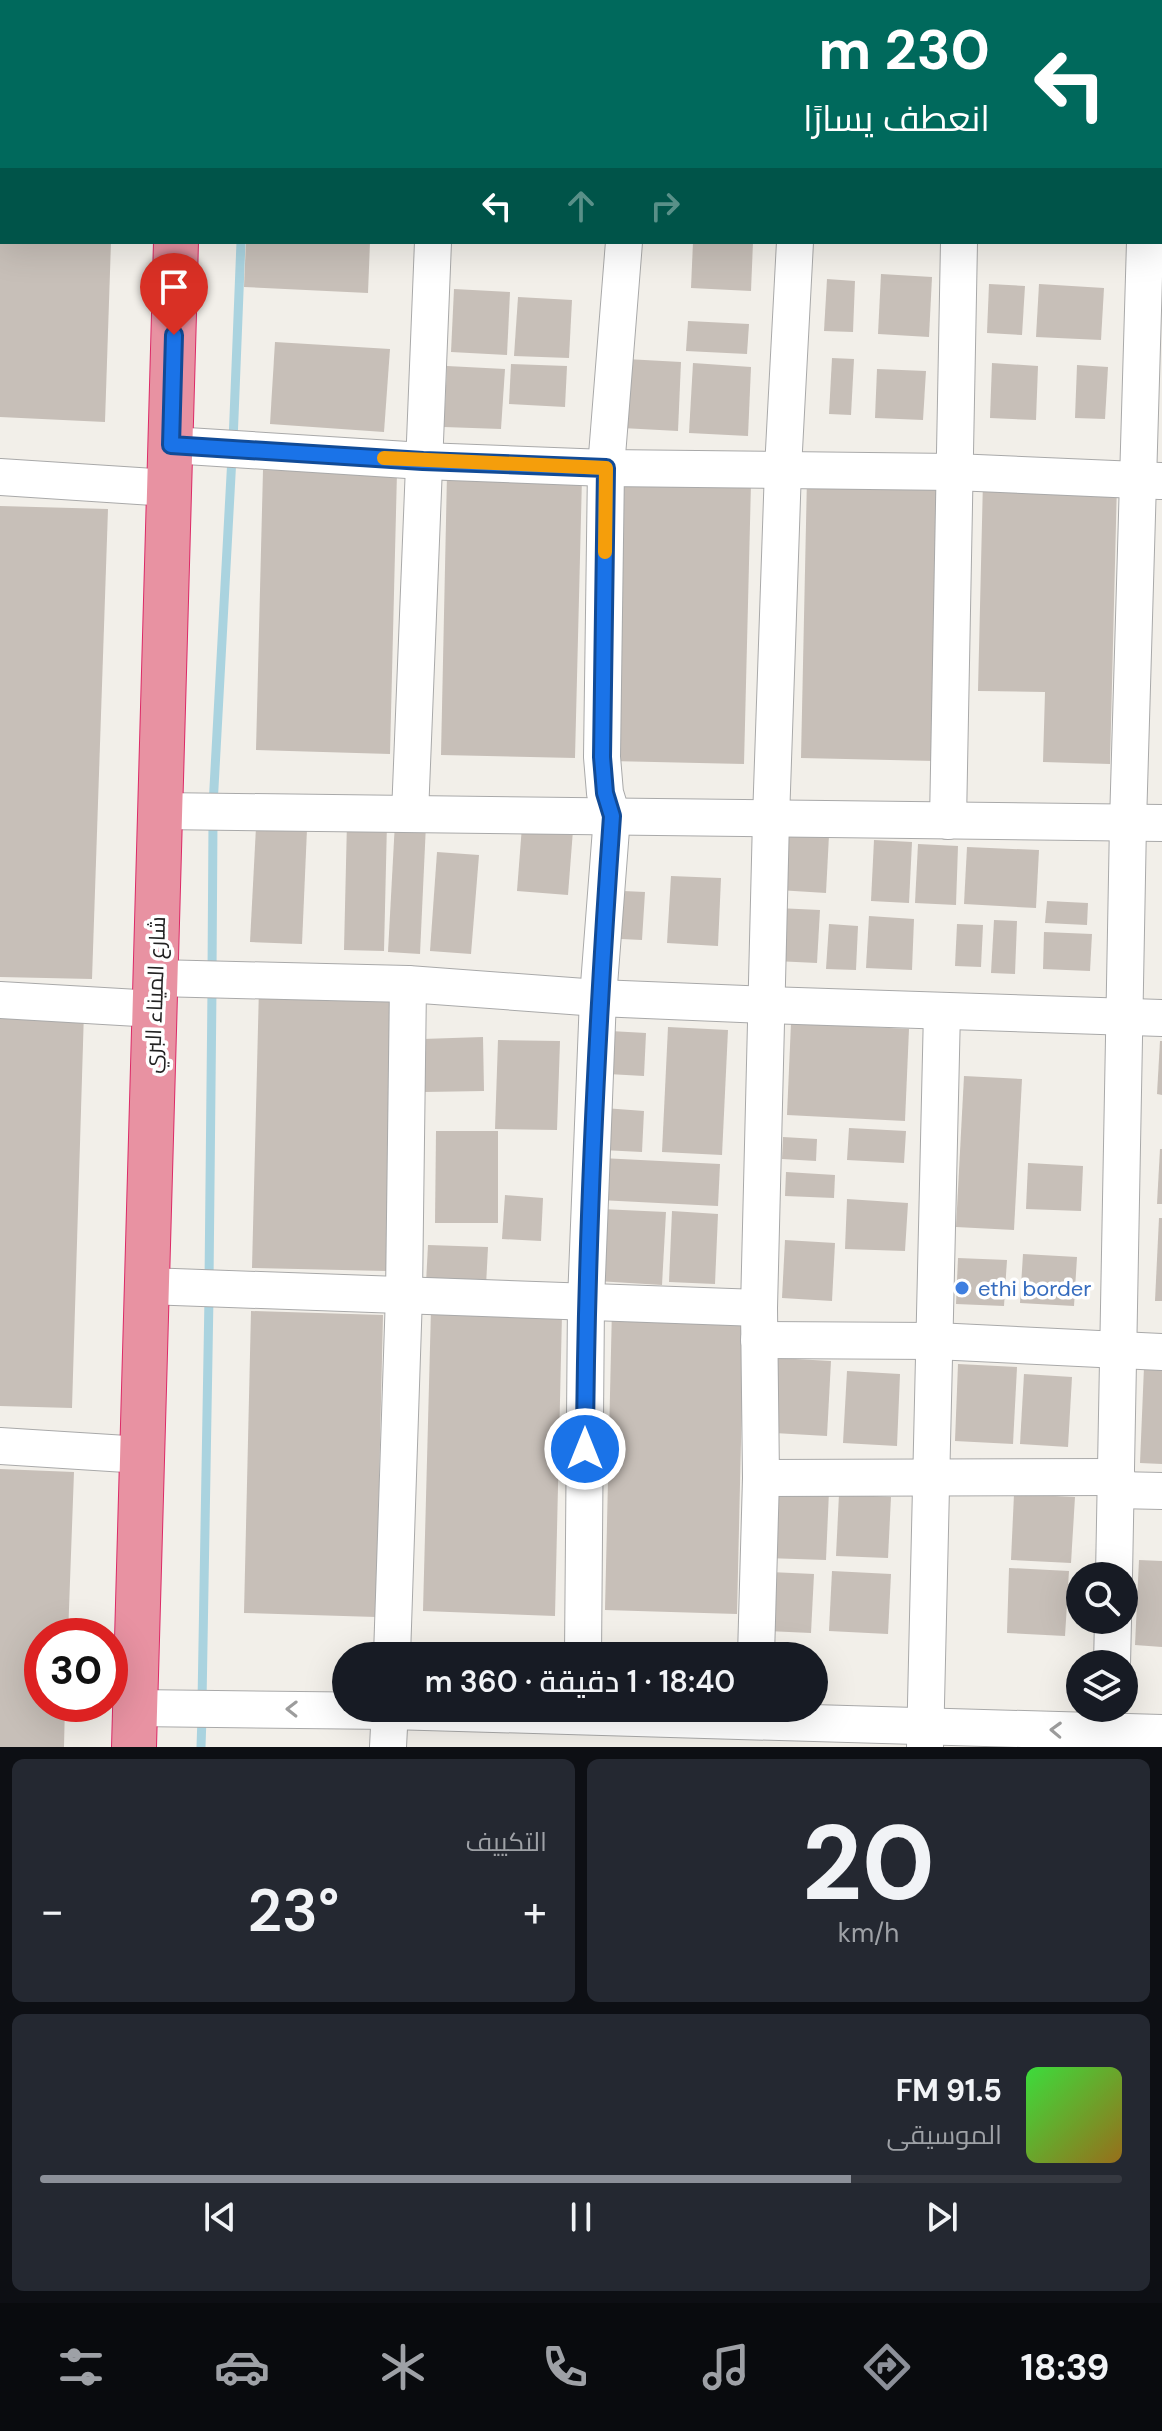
<!DOCTYPE html>
<html lang="ar">
<meta charset="utf-8">
<style>
body{margin:0;font-family:"DM Sans",Cairo,sans-serif;background:#242831;color:#f1f3f6;direction:rtl;height:100vh;display:flex;flex-direction:column;font-size:30px;white-space:nowrap}
*{box-sizing:border-box;margin:0}
p{font-size:26px;color:#9ea1a6}
.icon{flex:none;width:44px;height:44px;fill:none;stroke:currentColor;stroke-width:2;stroke-linecap:round;stroke-linejoin:round}
.map{position:relative;height:1747px;overflow:hidden;direction:ltr}
.side{display:flex;flex-direction:column;gap:12px;padding:12px;background:#0d0f14;flex:1}
.side>*{flex:none}
.banner{position:absolute;left:0px;top:0px;width:1162px;height:244px;box-shadow:0 8px 32px #0002;direction:rtl;background:#00695c;color:#fff;overflow:hidden}
.buttons{position:absolute;left:1066px;top:1562px;display:grid;gap:16px}
.buttons a{display:grid;place-items:center;width:72px;height:72px;border-radius:50%;background:#171b24;box-shadow:0 8px 32px #0002;font-size:40px}
.speed{position:absolute;left:24px;top:1618px;display:flex;gap:16px;font-size:40px;font-weight:700;text-align:center}
.speed>*{display:grid;place-content:center;width:104px;height:104px;border-radius:50%;background:#171b24;box-shadow:0 8px 32px #0002;line-height:1}
.speed .limit{border:12px solid #d22;background:#fff;color:#111}
.pin{position:absolute;display:grid;place-items:center;width:68px;height:68px;color:#fff;margin:-82px -34px;border-radius:50% 50% 50% 0;rotate:-45deg;box-shadow:0 0 8px #0007}
.pin .icon{rotate:45deg}
.me{position:absolute;width:88px;margin:-44px;rotate:0deg;stroke-linejoin:round;filter:drop-shadow(0 0 6px #0008)}
.turn{display:flex;align-items:center;gap:28px;height:168px;padding:0 40px;font-size:36px}
.turn .icon{width:104px;height:104px;stroke-width:2.5}
.turn b{display:block;font-size:56px;line-height:68px}
.lanes{display:flex;align-items:center;height:76px;padding:0 40px;background:#0003;justify-content:center;gap:40px;direction:ltr}
.lanes .off{opacity:.35}
.big{font-size:60px;font-weight:600;line-height:1.1}
.side .tile{flex:1;display:flex;flex-direction:column;justify-content:center;gap:12px;min-width:0;padding:0 28px;border-radius:12px;background:#242831}
.side .dial{align-items:center;gap:0}
.dial b{font-size:104px;line-height:1}
.song{display:flex;align-items:center;gap:24px}
.cover{width:96px;height:96px;border-radius:12px;background:linear-gradient(135deg,hsl(120 70% 55%),hsl(40 70% 35%))}
.played{height:8px;border-radius:4px;background:linear-gradient(90deg,#8c9099 75%,#363941 75%)}
.keys{display:flex;justify-content:space-around;direction:ltr}
.heat{display:flex;justify-content:space-between;align-items:center;font-size:44px;direction:ltr}
.side .tiles{flex:1;display:grid;gap:12px;grid-template-columns:1fr 1fr}
.tile:last-child{grid-column:span 2}
.trip{position:absolute;left:332px;top:1642px;width:496px;height:80px;border-radius:40px;background:#171b24;box-shadow:0 8px 32px #0002;font-weight:600;line-height:80px;text-align:center;direction:rtl}
.tab-bar{display:flex;height:128px;justify-content:space-around;align-items:center;background:#090b0e;color:#9ea1a6}
.tab-bar .icon{width:56px;height:56px}
.tab-bar .active{color:#8c9099}
.tab-bar b{font-size:36px;color:#f1f3f6}
.map>svg:first-child{display:block}
</style>
<div class="map">
<svg width="1162" height="1747" viewBox="0 0 1162 1747">
<rect width="100%" height="100%" fill="#f2efe9"/>
<g fill="none" stroke-linecap="round" stroke-linejoin="round">
<g stroke="#aad3df" stroke-width="9">
<polyline points="249,2 249,0"/>
<polyline points="233,442 241,242"/>
<polyline points="213,806 232,457"/>
<polyline points="212,974 213,821"/>
<polyline points="209,1282 212,989"/>
<polyline points="202,1702 209,1297"/>
<polyline points="201,1747 202,1717"/>
</g>
</g>
<g fill="#c7bfb8">
<polygon points="0,242 111,242 105,422 0,417"/>
<polygon points="246,242 370,242 368,293 244,287"/>
<polygon points="693,242 753,242 751,291 691,288"/>
<polygon points="881,274 932,277 929,337 878,334"/>
<polygon points="827,279 855,281 853,332 824,331"/>
<polygon points="989,284 1025,286 1022,335 987,333"/>
<polygon points="1039,284 1104,288 1101,340 1036,337"/>
<polygon points="454,289 510,292 507,355 451,352"/>
<polygon points="518,297 572,300 569,358 514,356"/>
<polygon points="688,321 749,324 747,354 686,351"/>
<polygon points="275,342 390,349 384,432 270,424"/>
<polygon points="832,358 854,359 851,415 829,414"/>
<polygon points="626,359 681,362 678,431 622,428"/>
<polygon points="693,363 751,367 748,436 689,433"/>
<polygon points="992,363 1038,366 1036,420 990,418"/>
<polygon points="511,364 567,366 565,407 509,404"/>
<polygon points="1077,365 1108,367 1105,419 1075,418"/>
<polygon points="447,366 505,369 501,429 444,427"/>
<polygon points="877,369 926,371 923,420 875,418"/>
<polygon points="263,470 397,472 390,754 256,750"/>
<polygon points="447,474 582,477 575,758 441,755"/>
<polygon points="807,477 941,480 935,761 801,758"/>
<polygon points="617,480 751,483 744,764 610,761"/>
<polygon points="983,480 1117,483 1110,764 1043,762 1045,692 978,691"/>
<polygon points="0,506 108,509 92,979 0,977"/>
<polygon points="347,821 387,822 384,951 344,950"/>
<polygon points="395,822 426,824 420,954 388,952"/>
<polygon points="522,826 573,830 568,895 517,891"/>
<polygon points="256,827 307,829 302,944 250,942"/>
<polygon points="781,832 829,835 826,893 778,890"/>
<polygon points="874,840 912,842 909,903 871,901"/>
<polygon points="918,844 958,846 956,905 915,903"/>
<polygon points="967,847 1039,850 1036,908 964,904"/>
<polygon points="437,852 479,855 471,954 430,951"/>
<polygon points="671,876 721,878 718,946 667,943"/>
<polygon points="623,891 645,892 642,940 621,939"/>
<polygon points="1047,901 1088,903 1087,925 1045,923"/>
<polygon points="777,908 820,910 817,963 775,961"/>
<polygon points="869,916 914,919 912,970 866,968"/>
<polygon points="994,920 1017,921 1015,974 991,973"/>
<polygon points="829,924 858,926 856,970 826,969"/>
<polygon points="957,924 983,925 981,967 955,966"/>
<polygon points="1044,932 1092,934 1090,971 1043,969"/>
<polygon points="259,987 393,990 386,1271 252,1268"/>
<polygon points="0,1009 84,1011 72,1408 0,1406"/>
<polygon points="791,1023 909,1029 905,1121 787,1115"/>
<polygon points="668,1027 728,1030 722,1155 662,1152"/>
<polygon points="610,1031 646,1033 644,1076 608,1074"/>
<polygon points="483,1037 484,1091 424,1092 422,1039"/>
<polygon points="498,1040 560,1041 557,1130 495,1129"/>
<polygon points="1160,1041 1162,1041 1162,1095 1157,1094"/>
<polygon points="964,1076 1022,1079 1014,1230 956,1227"/>
<polygon points="604,1108 644,1111 642,1152 602,1150"/>
<polygon points="849,1128 906,1131 904,1163 847,1160"/>
<polygon points="436,1131 498,1131 498,1223 435,1223"/>
<polygon points="783,1137 817,1139 816,1161 782,1159"/>
<polygon points="1160,1149 1162,1149 1162,1204 1157,1204"/>
<polygon points="601,1158 720,1164 718,1206 599,1200"/>
<polygon points="1028,1163 1083,1166 1081,1211 1026,1209"/>
<polygon points="786,1172 835,1175 834,1198 785,1196"/>
<polygon points="505,1195 543,1198 541,1241 502,1239"/>
<polygon points="847,1199 908,1203 905,1251 845,1249"/>
<polygon points="601,1209 666,1212 662,1285 597,1281"/>
<polygon points="672,1211 718,1214 715,1284 669,1282"/>
<polygon points="1159,1218 1162,1218 1162,1301 1155,1301"/>
<polygon points="785,1240 835,1243 832,1301 782,1298"/>
<polygon points="428,1245 488,1247 486,1286 426,1283"/>
<polygon points="1023,1254 1077,1257 1074,1306 1020,1303"/>
<polygon points="958,1258 1007,1260 1004,1306 956,1304"/>
<polygon points="612,1308 744,1312 737,1614 605,1610"/>
<polygon points="431,1309 562,1314 555,1616 423,1611"/>
<polygon points="251,1311 383,1315 376,1617 244,1613"/>
<polygon points="777,1358 831,1361 827,1436 774,1433"/>
<polygon points="958,1364 1017,1367 1013,1444 955,1441"/>
<polygon points="1144,1367 1162,1368 1162,1464 1140,1463"/>
<polygon points="847,1371 900,1374 897,1446 843,1443"/>
<polygon points="1024,1374 1072,1377 1068,1447 1020,1444"/>
<polygon points="0,1469 74,1472 68,1636 42,1636 42,1704 65,1704 64,1747 0,1747"/>
<polygon points="769,1489 829,1491 826,1560 766,1558"/>
<polygon points="839,1494 891,1497 888,1558 836,1556"/>
<polygon points="1014,1494 1075,1497 1071,1563 1011,1560"/>
<polygon points="1139,1560 1162,1561 1162,1647 1135,1645"/>
<polygon points="1009,1568 1069,1571 1065,1636 1007,1633"/>
<polygon points="832,1571 891,1574 888,1634 829,1631"/>
<polygon points="770,1572 814,1574 811,1633 767,1631"/>
</g>
<g fill="none" stroke-linecap="round" stroke-linejoin="round">
<g stroke="#a9a9a9" stroke-width="38">
<g id="minor">
<polyline points="348,2 349,0"/>
<polyline points="444,2 444,0"/>
<polyline points="700,2 700,0"/>
<polyline points="856,2 856,0"/>
<polyline points="999,2 999,0"/>
<polyline points="1134,2 1134,0"/>
<polyline points="1160,99 1162,99"/>
<polyline points="171,445 423,461 606,468 954,472 1160,481"/>
<polyline points="0,477 169,488"/>
<polyline points="160,811 1162,823"/>
<polyline points="410,814 433,242"/>
<polyline points="948,821 959,242"/>
<polyline points="156,978 408,984 598,998 767,1005 1162,1018"/>
<polyline points="0,1000 155,1009"/>
<polyline points="147,1286 759,1308"/>
<polyline points="759,1340 935,1341 1162,1352"/>
<polyline points="0,1446 142,1455"/>
<polyline points="761,1478 1117,1477"/>
<polyline points="1116,1490 1162,1491"/>
<polyline points="1114,1576 1128,823 1145,242"/>
<polyline points="392,1656 404,1295 408,984"/>
<polyline points="583,1656 586,1301 598,998 612,816 605,793 602,757 606,468 624,242"/>
<polyline points="756,1656 761,1478 759,1308 771,819 783,469 795,242"/>
<polyline points="1112,1664 1113,1620"/>
<polyline points="135,1708 390,1711 1162,1733"/>
<polyline points="388,1747 390,1708"/>
<polyline points="925,1747 942,1011"/>
</g>
</g>
<g stroke="#dc2a67" stroke-width="46">
<g id="highway">
<polyline points="183,2 183,0"/>
<polyline points="134,1747 176,242"/>
</g>
</g>
<use href="#minor" stroke="#fff" stroke-width="36"/>
<use href="#highway" stroke="#e892a2" stroke-width="44"/>
</g>
<defs><path id="oneway-chevron" d="M-2-3.5L2.5 0L-2 3.5" fill="none" stroke-width="1.6" stroke-linecap="round" stroke-linejoin="round" transform="scale(2)"/></defs>
<g stroke="#9c9c9c">
<use href="#oneway-chevron" transform="translate(292 1709) rotate(-179)"/>
<use href="#oneway-chevron" transform="translate(1056 1730) rotate(-178)"/>
</g>
<g fill="none" stroke-linecap="round" stroke-linejoin="round">
<g stroke="#114b97" stroke-width="20">
<path id="route" d="M174 335 171 445 423 461 606 468 602 757 605 793 612 816C597 1027 586 1238 585 1449"/>
</g>
<use href="#route" stroke="#1a73e8" stroke-width="14"/>
<polyline stroke="#f59e0b" stroke-width="14" points="384,458 606,468 605,552"/>
</g>
<circle fill="#3f7fe0" stroke="#fff" stroke-width="3" cx="962" cy="1288" r="8"/>
<g text-anchor="middle" dominant-baseline="central" stroke-width="7" stroke-linejoin="round" paint-order="stroke">
<g font-size="22" fill="#222" stroke="#fff">
<text transform="translate(155 995) rotate(-88)">شارع الميناء البري</text>
</g>
<g font-size="22" fill="#366cbe" stroke="#fff" text-anchor="start">
<text x="978" y="1288">ethi border</text>
</g>
</g>
</svg>
<div class="buttons">
<a><svg class="icon" aria-label="search" viewBox="0 0 24 24"><circle cx="10" cy="10" r="6"/><path d="M15 15l6 6"/></svg></a>
<a><svg class="icon" aria-label="layers" viewBox="0 0 24 24"><path d="M12 4l9 5-9 5-9-5zM3 14l9 5 9-5"/></svg></a>
</div>
<div class="speed"><div class="limit">30</div></div>
<div class="pin" style="left:174px;top:335px;background:#d93025"><svg class="icon" aria-label="arrive" viewBox="0 0 24 24"><path d="M6 21V4h12l-3 4 3 4H6"/></svg></div>
<svg class="me" style="left:585px;top:1449px" viewBox="-20 -20 40 40"><circle r="17" fill="#1a73e8" stroke="#fff" stroke-width="3"/><path d="M0-11L8 9 0 5-8 9z" fill="#fff"/></svg>
<div class="trip">18:40 · 1 دقيقة · 360 m</div>
<div class="banner">
<div class="turn"><svg class="icon" aria-label="left" viewBox="0 0 24 24"><path d="M17 20v-9H6M10 6l-5 5 5 5"/></svg><div><b>230 m</b>انعطف يسارًا</div></div>
<div class="lanes"><svg class="icon" aria-label="left" viewBox="0 0 24 24"><path d="M17 20v-9H6M10 6l-5 5 5 5"/></svg><svg class="icon off" aria-label="ahead" viewBox="0 0 24 24"><path d="M12 20V5M6 11l6-6 6 6"/></svg><svg class="icon off" aria-label="right" viewBox="0 0 24 24"><path d="M7 20v-9h11M14 6l5 5-5 5"/></svg></div>
</div>
</div>
<section class="side">
<div class="tiles">
<div class="tile dial"><b>20</b><p>km/h</p></div>
<div class="tile"><p>التكييف</p>
<div class="heat"><a>−</a><b class="big">23°</b><a>+</a></div>
</div>
<div class="tile">
<div class="song"><i class="cover"></i><div><b>91.5 FM</b><p>الموسيقى</p></div></div>
<div class="played"></div>
<div class="keys"><svg class="icon" aria-label="previous" viewBox="0 0 24 24"><path d="M18 5L8 12l10 7zM5 5v14"/></svg><svg class="icon" aria-label="pause" viewBox="0 0 24 24"><path d="M8 5v14M16 5v14"/></svg><svg class="icon" aria-label="next" viewBox="0 0 24 24"><path d="M6 5l10 7-10 7zM19 5v14"/></svg></div>
</div>
</div>
</section>
<nav class="tab-bar">
<b>18:39</b>
<svg class="icon active" aria-label="directions" viewBox="0 0 24 24"><path d="M12 3l9 9-9 9-9-9zM9 14v-3h6M13 9l2 2-2 2"/></svg>
<svg class="icon" aria-label="music" viewBox="0 0 24 24"><path d="M9 18V5l10-2v13"/><circle cx="6" cy="18" r="3"/><circle cx="16" cy="16" r="3"/></svg>
<svg class="icon" aria-label="phone" viewBox="0 0 24 24"><path d="M5 4h4l2 5-3 2q2 4 5 5l2-3 5 2v4C11 20 4 13 5 4z"/></svg>
<svg class="icon" aria-label="climate" viewBox="0 0 24 24"><path d="M12 3v18M4 7l16 10M4 17L20 7"/></svg>
<svg class="icon" aria-label="car" viewBox="0 0 24 24"><path d="M5 17H2v-5l4-1 3-4h7l3 4 3 1v5h-3M9 17h6M6 11h13"/><circle cx="7" cy="17" r="2"/><circle cx="17" cy="17" r="2"/></svg>
<svg class="icon" aria-label="filters" viewBox="0 0 24 24"><path d="M4 7h16M4 17h16"/><circle cx="9" cy="7" r="2"/><circle cx="15" cy="17" r="2"/></svg>
</nav>
